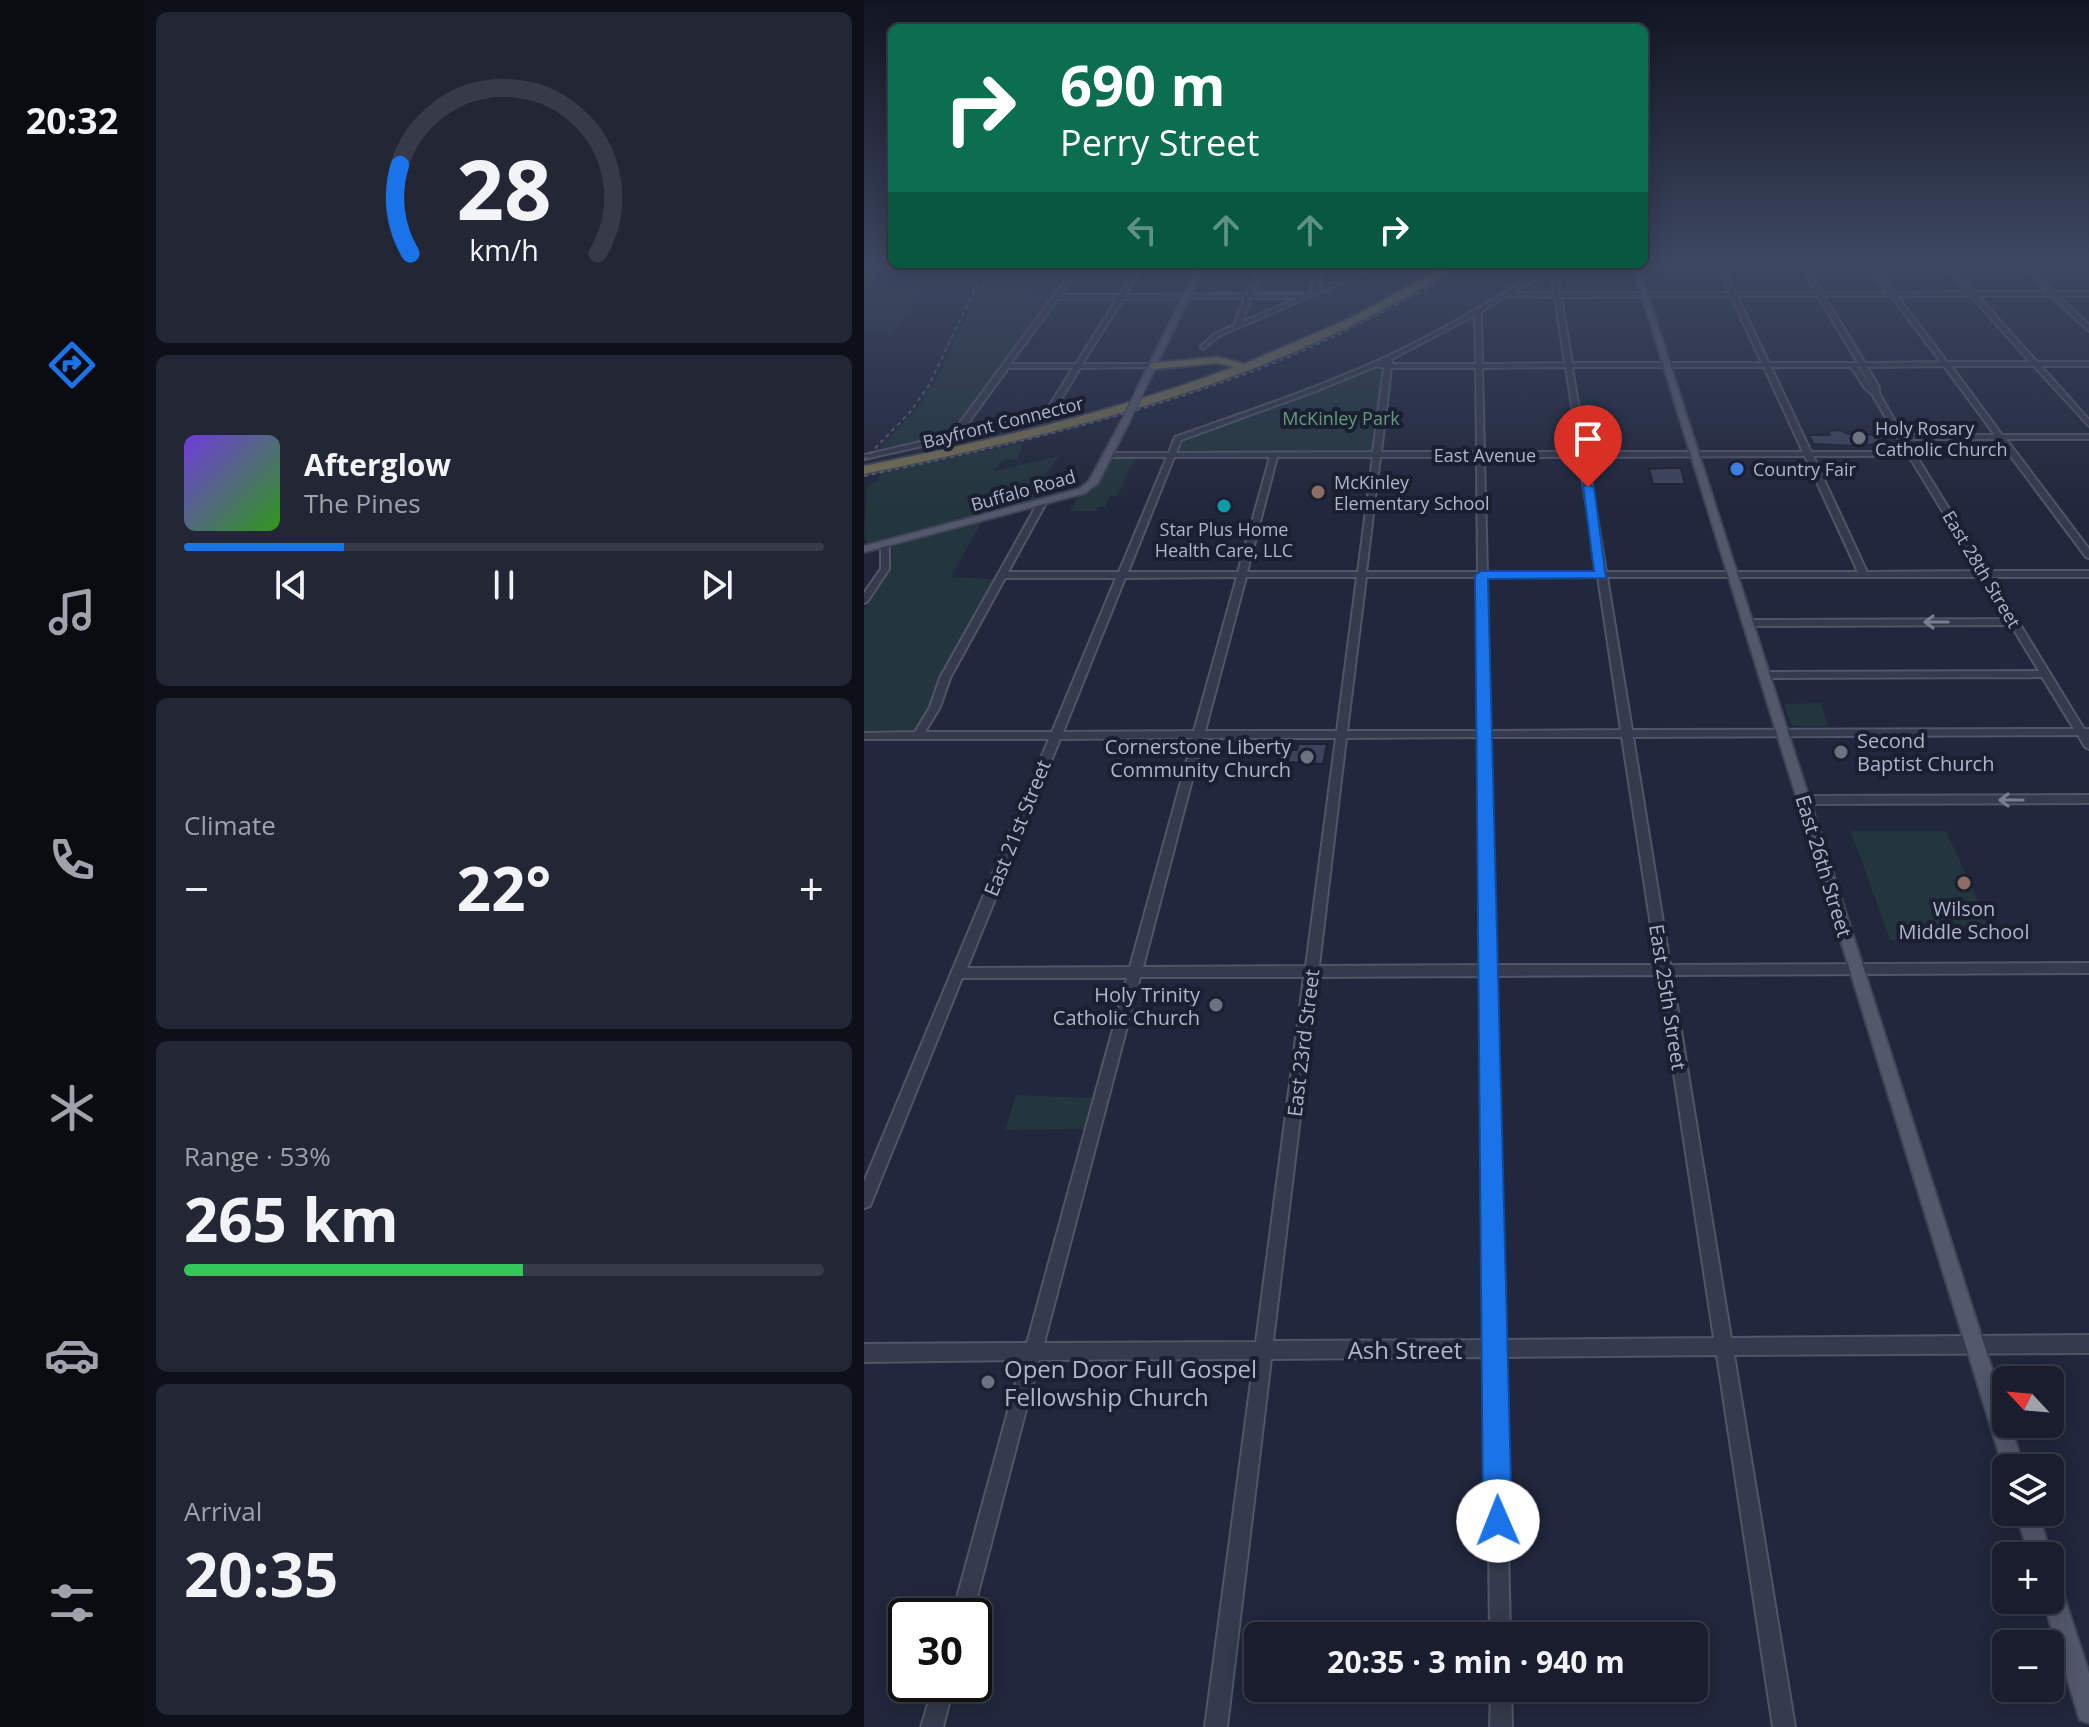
<!DOCTYPE html>
<meta charset="utf-8">
<style>
body{margin:0;font-family:"Open Sans",sans-serif;background:#222635;color:#f1f3f6;height:100vh;display:flex;flex-direction:column;font-size:30px;white-space:nowrap}
*{box-sizing:border-box;margin:0}
p{font-size:26px;color:#9fa2aa}
.icon{flex:none;width:44px;height:44px;fill:none;stroke:currentColor;stroke-width:2;stroke-linecap:round;stroke-linejoin:round}
.map{position:relative;flex:1;overflow:hidden}
.side{display:flex;flex-direction:column;gap:12px;padding:12px;background:#0e1019;width:720px}
.side>*{flex:none}
.hud{position:absolute;left:24px;top:24px;width:760px;height:244px;border-radius:12px;box-shadow:0 4px 20px #0003,0 0 0 2px #373b49;background:#0b6e4f;color:#fff;overflow:hidden}
.needle{width:52px;rotate:296deg}
.controls{position:absolute;left:1128px;top:1366px;display:grid;gap:16px}
.controls a{display:grid;place-items:center;width:72px;height:72px;border-radius:12px;background:#191d2d;box-shadow:0 4px 20px #0003,0 0 0 2px #373b49;font-size:40px}
.speed{position:absolute;left:24px;top:1598px;display:flex;gap:16px;font-size:40px;font-weight:700;text-align:center}
.speed>*{display:grid;place-content:center;width:104px;height:104px;border-radius:50%;background:#191d2d;box-shadow:0 4px 20px #0003,0 0 0 2px #373b49;line-height:1}
.speed .limit{border:4px solid #111;border-radius:12px;background:#fff;color:#111}
.pin{position:absolute;display:grid;place-items:center;width:68px;height:68px;color:#fff;margin:-82px -34px;border-radius:50% 50% 50% 0;rotate:-45deg;box-shadow:0 0 8px #0007}
.pin .icon{rotate:45deg}
.me{position:absolute;width:88px;margin:-44px;rotate:359deg;stroke-linejoin:round;filter:drop-shadow(0 0 6px #0008)}
.turn{display:flex;align-items:center;gap:28px;height:168px;padding:0 40px;font-size:36px}
.turn .icon{width:104px;height:104px;stroke-width:2.5}
.turn b{display:block;font-size:56px;line-height:68px}
.lanes{display:flex;align-items:center;height:76px;padding:0 40px;background:#0003;justify-content:center;gap:40px;direction:ltr}
.lanes .off{opacity:.35}
.big{font-size:60px;font-weight:700;line-height:1.1}
.side .card{flex:1;display:flex;flex-direction:column;justify-content:center;gap:12px;min-width:0;padding:0 28px;border-radius:12px;background:#222635}
.side .dial{align-items:center;gap:0}
.dial svg{height:208px;overflow:visible;fill:none;stroke:#373b49;stroke-width:7;stroke-linecap:round;text-anchor:middle}
.dial text{fill:#f1f3f6;stroke:none}
.song{display:flex;align-items:center;gap:24px}
.cover{width:96px;height:96px;border-radius:12px;background:linear-gradient(135deg,hsl(260 70% 55%),hsl(110 70% 35%))}
.played{height:8px;border-radius:4px;background:linear-gradient(90deg,#1a73e8 25%,#373b49 25%)}
.keys{display:flex;justify-content:space-around;direction:ltr}
.heat{display:flex;justify-content:space-between;align-items:center;font-size:44px;direction:ltr}
.charge{height:12px;border-radius:6px;background:linear-gradient(90deg,#34c759 53%,#373b49 0)}
.trip{position:absolute;left:380px;top:1622px;width:464px;height:80px;border-radius:12px;background:#191d2d;box-shadow:0 4px 20px #0003,0 0 0 2px #373b49;font-weight:700;line-height:80px;text-align:center}
main{display:flex;flex:1;min-height:0}
.tab-bar{display:flex;flex-direction:column;width:144px;justify-content:space-around;align-items:center;background:#0a0c12;color:#9fa2aa}
.tab-bar .icon{width:56px;height:56px}
.tab-bar .on{color:#1a73e8}
.tab-bar b{font-size:36px;color:#f1f3f6}
.map>svg:first-child{display:block}
</style>
<main>
<nav class="tab-bar">
<b>20:32</b>
<svg class="icon on" aria-label="directions" viewBox="0 0 24 24"><path d="M12 3l9 9-9 9-9-9zM9 14v-3h6M13 9l2 2-2 2"/></svg>
<svg class="icon" aria-label="music" viewBox="0 0 24 24"><path d="M9 18V5l10-2v13"/><circle cx="6" cy="18" r="3"/><circle cx="16" cy="16" r="3"/></svg>
<svg class="icon" aria-label="phone" viewBox="0 0 24 24"><path d="M5 4h4l2 5-3 2q2 4 5 5l2-3 5 2v4C11 20 4 13 5 4z"/></svg>
<svg class="icon" aria-label="climate" viewBox="0 0 24 24"><path d="M12 3v18M4 7l16 10M4 17L20 7"/></svg>
<svg class="icon" aria-label="car" viewBox="0 0 24 24"><path d="M5 17H2v-5l4-1 3-4h7l3 4 3 1v5h-3M9 17h6M6 11h13"/><circle cx="7" cy="17" r="2"/><circle cx="17" cy="17" r="2"/></svg>
<svg class="icon" aria-label="filters" viewBox="0 0 24 24"><path d="M4 7h16M4 17h16"/><circle cx="9" cy="7" r="2"/><circle cx="15" cy="17" r="2"/></svg>
</nav>
<section class="side">
<div class="card dial"><svg viewBox="0 0 100 80">
<path d="M14 69A42 42 0 1 1 86 69"/>
<path d="M14 69A42 42 0 0 1 10 35" stroke="#1a73e8"/>
<text x="50" y="56" font-size="32" font-weight="700">28</text>
<text x="50" y="72" font-size="11">km/h</text>
</svg></div>
<div class="card">
<div class="song"><i class="cover"></i><div><b>Afterglow</b><p>The Pines</p></div></div>
<div class="played"></div>
<div class="keys"><svg class="icon" aria-label="previous" viewBox="0 0 24 24"><path d="M18 5L8 12l10 7zM5 5v14"/></svg><svg class="icon" aria-label="pause" viewBox="0 0 24 24"><path d="M8 5v14M16 5v14"/></svg><svg class="icon" aria-label="next" viewBox="0 0 24 24"><path d="M6 5l10 7-10 7zM19 5v14"/></svg></div>
</div>
<div class="card"><p>Climate</p>
<div class="heat"><a>−</a><b class="big">22°</b><a>+</a></div>
</div>
<div class="card"><p>Range · 53%</p><b class="big">265 km</b><div class="charge"></div></div>
<div class="card"><p>Arrival</p><b class="big">20:35</b></div>
</section>
<div class="map">
<svg width="1225" height="1727" viewBox="0 0 1225 1727">
<rect width="100%" height="100%" fill="#21273c"/>
<g fill="#23353d">
<polygon points="0,264 21,264 8,285 28,291 61,292 27,335 0,333"/>
<polygon points="125,264 212,264 204,275 179,274 164,293 190,294 86,434 15,450 56,404 76,374"/>
<polygon points="506,368 520,371 508,452 314,451 322,437"/>
<polygon points="159,443 154,459 139,460 127,472 195,456 177,480 180,500 11,544 4,543 0,534 3,487 13,481 17,473"/>
<polygon points="272,457 253,496 246,496 241,507 234,507 232,511 206,511 214,496 230,490 245,460"/>
<polygon points="118,521 87,577 133,579 65,712 50,732 0,732 0,609 26,570 28,547"/>
<polygon points="957,703 964,726 927,726 920,704"/>
<polygon points="987,831 1082,831 1131,938 1026,940"/>
<polygon points="152,1095 232,1098 224,1129 141,1130"/>
</g>
<g fill="#3d435c" stroke="#1c2133" stroke-width="2">
<polygon points="976,430 984,434 1017,435 1023,443 990,446 949,444 945,435 966,435 964,431"/>
<polygon points="804,468 817,468 821,484 789,484 785,469"/>
<polygon points="434,744 463,744 459,764 424,762 426,750 433,750"/>
</g>
<g fill="none" stroke-linecap="round" stroke-linejoin="round">
<g stroke="#505567" stroke-width="4">
<g id="minor">
<path d="M213 264H219L196 295H255L274 264H280L261 295 383 294 395 264H401L389 294H443L447 292 455 264H461L454 289 513 264H521L355 336 339 349 337 348V346L351 334 370 325 381 298 259 299 218 364H290L293 366 292 367 216 368 190 411 157 424 0 459V455L87 435ZM387 298H434L378 322ZM194 299H253L212 364H146ZM144 368H209L184 408 152 420 97 433Z"/>
<path d="M688 264H695L692 266 696 293H866L852 264H858L871 293H952L935 264H941L958 293H1024L1003 264H1009L1031 293 1104 292 1079 264H1085L1111 292H1184L1155 264H1161L1191 292H1225V296H1194L1225 325V331L1187 296H1114L1173 362H1225V366H1177L1225 420V426L1170 366H1087L1138 435H1225V439H1142L1225 549V558L1222 557 1134 439H1042L1123 571H1225V577H1127L1220 729H1225V749L1221 747 1214 735 769 737 806 965 1225 963V973L808 975 867 1338 1225 1335V1353L870 1355 931 1727H909L853 1355 640 1357 646 1636H626L623 1357 407 1359 363 1727H341L390 1359 175 1360 108 1616H88L158 1360 0 1362V1344L163 1343 263 978H98L8 1201 6 1206 0 1208V1182L185 739H0V733L51 732 66 707 76 678 175 501 182 503 144 572H255L303 457H240V453H305L311 437C382 412 454 388 522 357 580 330 633 297 688 264ZM687 270 690 293H648ZM642 296 691 297 701 363 618 364 617 312ZM867 296 898 363H708L697 297ZM873 296H954L994 363H905ZM960 296H1027L1077 362 1001 363ZM1033 296H1107L1166 362H1083ZM611 315 612 364H528V359ZM513 366 520 368 509 452 312 453 317 440 452 391ZM1080 366 1131 435H1039L1015 393V387L1003 367ZM702 367 715 452H620L618 368ZM708 367H900L939 452H722ZM907 367H987L1000 387 1008 394 1042 452H947ZM994 367H996L1008 388ZM527 368H612L613 452H517ZM941 456 994 572H742L723 457ZM949 456H1045L1115 571 1003 572ZM310 457H406L374 572H264ZM413 457H509L494 572H383ZM516 457H613L614 572H502ZM620 457H715L733 572H623ZM373 577 330 731 199 732 261 578ZM382 577H493L473 731H341ZM502 577H614L616 731H483ZM623 577H734L757 730 626 731ZM743 577H1118L1143 619 884 620 879 623 884 626 1147 625 1175 671 900 672 895 675 900 678 1178 677 1210 729 768 730ZM141 578H252L188 732H61L76 707 86 678ZM616 737 618 965 455 966 482 738ZM626 737H758L793 965H631ZM329 738 266 967 103 968 196 739ZM339 738H472L442 966 279 967ZM795 975 850 1338 640 1340 632 976ZM618 976 623 1340 409 1341 453 977ZM276 977H440L392 1342 180 1343Z"/>
<polygon points="21,541 25,544 25,569 3,602 0,603 0,593 17,569 17,544"/>
<polygon points="1225,795 1225,803 940,804 934,800 940,796"/>
<polygon points="70,1684 90,1684 79,1727 57,1727"/>
<polygon points="627,1688 647,1688 648,1727 626,1727"/>
</g>
</g>
<g stroke="#3e4355" stroke-width="4">
<g id="major">
<polygon points="335,264 341,264 281,389 274,391 273,389"/>
<polygon points="768,264 774,264 1142,1413 1142,1424 1146,1424 1160,1468 1142,1468 1142,1476"/>
<polygon points="258,420 265,422 234,483 221,493 0,552 0,546 215,489 225,481"/>
<polygon points="1152,1512 1174,1512 1187,1556 1186,1559 1186,1556 1165,1556"/>
<polygon points="1186,1576 1194,1579 1197,1587 1225,1673 1225,1723 1216,1720 1213,1711 1179,1600 1186,1600"/>
</g>
</g>
<g stroke="#3d4254" stroke-width="4">
<path id="highway" d="M585 264H595C567 286 531 302 500 319 344 399 170 439 0 474V466C126 441 250 412 370 367L354 363 290 369 285 366 290 363 354 357 380 364 487 318Z"/>
</g>
<use href="#minor" fill="#353a4c" fill-rule="evenodd"/>
<use href="#major" fill="#53586c" fill-rule="evenodd"/>
<use href="#highway" fill="#736d52" fill-rule="evenodd"/>
<g stroke="#575d74" stroke-width="2" stroke-dasharray="4 4" stroke-linecap="butt">
<polyline points="0,460 46,412 65,385 123,264"/>
<path d="M0 476C137 447 275 416 405 365 475 337 541 301 607 264"/>
</g>
<g stroke="#3e4355" stroke-width="10" stroke-linecap="butt">
<polyline id="major-bridge" points="261,422 277,389"/>
</g>
<use href="#major-bridge" stroke="#53586c" stroke-width="8"/>
</g>
<defs><path id="oneway-shaft" d="M-6 0H5M1.5-3L5.5 0L1.5 3" fill="none" stroke-width="1.6" stroke-linecap="round" stroke-linejoin="round" transform="scale(2)"/></defs>
<g stroke="#797e90">
<use href="#oneway-shaft" transform="translate(1072 622) rotate(180)"/>
<use href="#oneway-shaft" transform="translate(1147 800) rotate(180)"/>
</g>
<linearGradient id="sky" x2="0" y2="1"><stop stop-color="#121521"/><stop offset="0.52" stop-color="#3d4761"/><stop offset="1" stop-color="#3d4761" stop-opacity="0"/></linearGradient>
<rect width="1225" height="506" fill="url(#sky)"/>
<polygon fill="#1a73e8" stroke="#114b97" stroke-width="2" points="719,485 730,487 742,578 624,579 648,1521 644,1531 634,1535 623,1531 619,1521 611,575 617,571 730,571"/>
<g fill="#6b7280" stroke="#1a1f31" stroke-width="3">
<circle cx="995" cy="438" r="8"/>
<circle cx="977" cy="752" r="8"/>
<circle cx="443" cy="757" r="8"/>
<circle cx="352" cy="1005" r="8"/>
<circle cx="124" cy="1382" r="8"/>
</g>
<circle fill="#3f7fe0" stroke="#1a1f31" stroke-width="3" cx="873" cy="469" r="8"/>
<g fill="#8d6e63" stroke="#1a1f31" stroke-width="3">
<circle cx="454" cy="492" r="8"/>
<circle cx="1100" cy="883" r="8"/>
</g>
<circle fill="#0f9aa8" stroke="#1a1f31" stroke-width="3" cx="360" cy="506" r="8"/>
<g text-anchor="middle" dominant-baseline="central" stroke-width="8" stroke-linejoin="round" paint-order="stroke">
<g font-size="18" fill="#669a7d" stroke="#1a1f31">
<text x="477" y="418">McKinley Park</text>
</g>
<g font-size="18" fill="#b0b5c8" stroke="#1a1f31">
<text transform="translate(139 422) rotate(-14)">Bayfront Connector</text>
<text x="621" y="455">East Avenue</text>
<text transform="translate(159 490) rotate(-16)">Buffalo Road</text>
<text transform="translate(1118 569) rotate(59)">East 28th Street</text>
</g>
<g font-size="18" fill="#b0b5c8" stroke="#1a1f31" text-anchor="start">
<text x="1011" y="428">Holy Rosary<tspan x="1011" dy="21">Catholic Church</tspan></text>
<text x="889" y="469">Country Fair</text>
<text x="470" y="482">McKinley<tspan x="470" dy="21">Elementary School</tspan></text>
<text x="360" y="529" text-anchor="middle">Star Plus Home<tspan x="360" dy="21">Health Care, LLC</tspan></text>
</g>
<g font-size="20" fill="#b0b5c8" stroke="#1a1f31" text-anchor="end">
<text x="993" y="740" text-anchor="start">Second<tspan x="993" dy="23">Baptist Church</tspan></text>
<text x="427" y="746">Cornerstone Liberty<tspan x="427" dy="23">Community Church</tspan></text>
<text x="1100" y="908" text-anchor="middle">Wilson<tspan x="1100" dy="23">Middle School</tspan></text>
<text x="336" y="994">Holy Trinity<tspan x="336" dy="23">Catholic Church</tspan></text>
</g>
<g font-size="20" fill="#b0b5c8" stroke="#1a1f31">
<text transform="translate(153 828) rotate(-68)">East 21st Street</text>
<text transform="translate(960 866) rotate(73)">East 26th Street</text>
<text transform="translate(804 997) rotate(81)">East 25th Street</text>
<text transform="translate(439 1043) rotate(-83)">East 23rd Street</text>
</g>
<g font-size="24" fill="#b0b5c8" stroke="#1a1f31">
<text x="541" y="1349">Ash Street</text>
</g>
<g font-size="24" fill="#b0b5c8" stroke="#1a1f31" text-anchor="start">
<text x="140" y="1368">Open Door Full Gospel<tspan x="140" dy="28">Fellowship Church</tspan></text>
</g>
</g>
</svg>
<div class="controls">
<a><svg class="needle" viewBox="-14 -14 28 28"><path d="M0-13l5 13h-10z" fill="#e53935"/><path d="M0 13l5-13h-10z" fill="#9fa2aa"/></svg></a>
<a><svg class="icon" aria-label="layers" viewBox="0 0 24 24"><path d="M12 4l9 5-9 5-9-5zM3 14l9 5 9-5"/></svg></a>
<a>+</a>
<a>−</a>
</div>
<div class="speed"><div class="limit">30</div></div>
<div class="pin" style="left:724px;top:487px;background:#d93025"><svg class="icon" aria-label="arrive" viewBox="0 0 24 24"><path d="M6 21V4h12l-3 4 3 4H6"/></svg></div>
<svg class="me" style="left:634px;top:1521px" viewBox="-20 -20 40 40"><circle r="19" fill="#fff"/><path d="M0-13L10 11 0 6-10 11z" fill="#1a73e8"/></svg>
<div class="trip">20:35 · 3 min · 940 m</div>
<div class="hud">
<div class="turn"><svg class="icon" aria-label="right" viewBox="0 0 24 24"><path d="M7 20v-9h11M14 6l5 5-5 5"/></svg><div><b>690 m</b>Perry Street</div></div>
<div class="lanes"><svg class="icon off" aria-label="left" viewBox="0 0 24 24"><path d="M17 20v-9H6M10 6l-5 5 5 5"/></svg><svg class="icon off" aria-label="ahead" viewBox="0 0 24 24"><path d="M12 20V5M6 11l6-6 6 6"/></svg><svg class="icon off" aria-label="ahead" viewBox="0 0 24 24"><path d="M12 20V5M6 11l6-6 6 6"/></svg><svg class="icon" aria-label="right" viewBox="0 0 24 24"><path d="M7 20v-9h11M14 6l5 5-5 5"/></svg></div>
</div>
</div>
</main>
